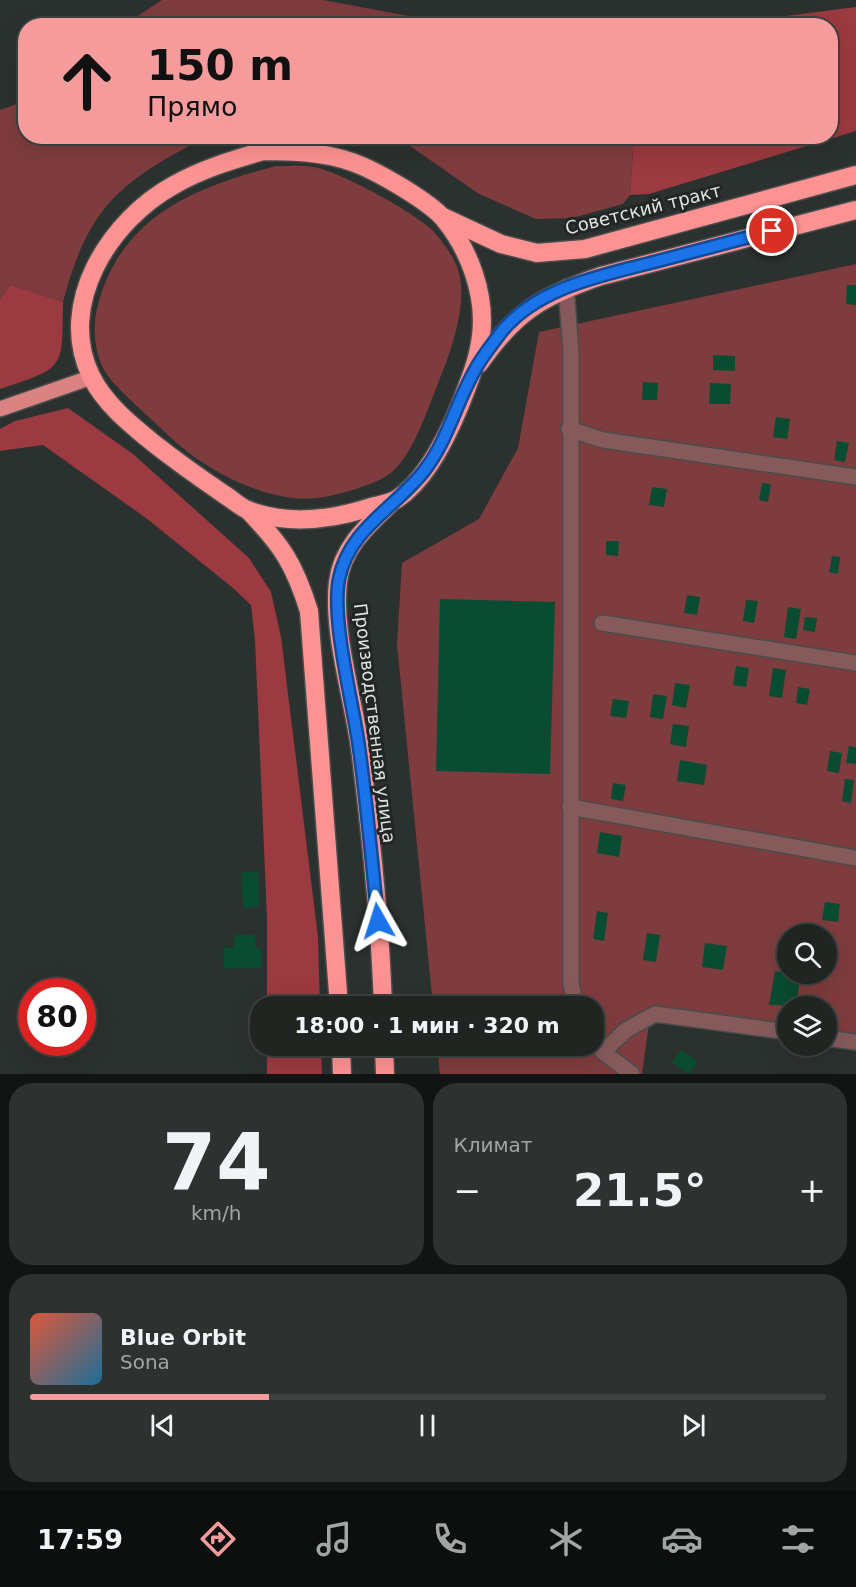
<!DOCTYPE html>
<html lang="ru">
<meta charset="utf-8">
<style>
body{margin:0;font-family:"DejaVu Sans",sans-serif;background:#2d312f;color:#f1f3f6;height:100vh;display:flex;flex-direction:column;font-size:22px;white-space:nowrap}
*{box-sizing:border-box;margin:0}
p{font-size:20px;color:#a2a5a5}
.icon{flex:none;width:33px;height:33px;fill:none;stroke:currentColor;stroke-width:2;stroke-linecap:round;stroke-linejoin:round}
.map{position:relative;height:1074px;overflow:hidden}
.drawer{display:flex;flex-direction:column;gap:9px;padding:9px;background:#121413;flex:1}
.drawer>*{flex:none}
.guide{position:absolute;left:18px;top:18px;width:820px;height:126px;border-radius:24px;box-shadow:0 6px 24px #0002,0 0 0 2px #3d4240;background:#f59b9b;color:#111;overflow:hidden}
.fabs{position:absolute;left:777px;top:924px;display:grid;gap:12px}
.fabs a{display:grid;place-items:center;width:60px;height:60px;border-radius:50%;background:#202522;box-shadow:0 6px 24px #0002,0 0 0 2px #3d4240;font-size:30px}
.speed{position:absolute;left:18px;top:978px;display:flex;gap:12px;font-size:30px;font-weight:700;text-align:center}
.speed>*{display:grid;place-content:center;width:78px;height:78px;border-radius:50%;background:#202522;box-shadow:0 6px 24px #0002,0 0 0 2px #3d4240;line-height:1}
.speed .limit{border:9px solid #d22;background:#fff;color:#111}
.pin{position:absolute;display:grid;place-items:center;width:51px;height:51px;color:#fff;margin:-26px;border:3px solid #fff;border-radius:50%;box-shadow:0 2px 6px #0007}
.me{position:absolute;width:66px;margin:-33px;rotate:354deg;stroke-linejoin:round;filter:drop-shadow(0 0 4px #0008)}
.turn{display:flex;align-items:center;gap:21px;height:126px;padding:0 30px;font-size:27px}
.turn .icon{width:78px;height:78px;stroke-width:2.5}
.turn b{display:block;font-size:42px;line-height:51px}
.big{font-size:45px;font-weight:600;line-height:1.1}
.drawer .widget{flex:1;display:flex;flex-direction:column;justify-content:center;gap:9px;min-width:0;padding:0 21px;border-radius:24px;background:#2d312f}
.drawer .dial{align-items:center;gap:0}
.dial b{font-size:78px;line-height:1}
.song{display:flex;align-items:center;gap:18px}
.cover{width:72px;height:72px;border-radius:9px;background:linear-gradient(135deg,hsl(10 70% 55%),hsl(200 70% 35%))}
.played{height:6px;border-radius:3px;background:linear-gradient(90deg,#f59b9b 30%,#3d4240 30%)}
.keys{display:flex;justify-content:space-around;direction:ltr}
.heat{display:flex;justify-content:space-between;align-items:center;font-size:33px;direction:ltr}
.drawer .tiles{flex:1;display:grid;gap:9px;grid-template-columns:1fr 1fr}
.widget:last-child{grid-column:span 2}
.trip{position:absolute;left:250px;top:996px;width:354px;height:60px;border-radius:24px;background:#202522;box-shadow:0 6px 24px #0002,0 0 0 2px #3d4240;font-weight:600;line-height:60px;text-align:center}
.dock{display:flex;height:96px;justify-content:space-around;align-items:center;background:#0d0f0e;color:#a2a5a5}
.dock .icon{width:42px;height:42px}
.dock .selected{color:#f59b9b}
.dock b{font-size:27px;color:#f1f3f6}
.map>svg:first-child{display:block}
</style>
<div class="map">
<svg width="856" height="1074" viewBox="0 0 856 1074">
<rect width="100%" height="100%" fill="#2b312e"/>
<g fill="#7f3c3e" fill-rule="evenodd">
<polygon points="162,0 323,0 425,19 512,25 124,25"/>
<path d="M25 101 26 136 206 137C120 182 89 205 63 302L11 285 0 299V110Z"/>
<polygon points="397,137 634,137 630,195 623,204 572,218 536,219 479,194"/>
<path d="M276 166C288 166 302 165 314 167 339 171 416 213 433 231 441 239 450 252 455 262 470 291 455 340 444 368 433 395 417 445 398 466 386 479 373 483 356 489 337 495 312 501 292 498 247 492 200 466 168 435 153 420 116 389 106 373 94 354 92 326 98 305 121 216 195 187 276 166Z"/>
<path d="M856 264V1040L827 1035 826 1006H788L787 1029 651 1009 642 1074H440L437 1046H594V1006H433L397 644 402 563 479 519 518 448 539 332ZM788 934H826V974H788Z"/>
</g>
<g fill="#9b3a40">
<polygon points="856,7 856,131 649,194 630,195 634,137 831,136 831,26 715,25"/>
<path d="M11 285 63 302C62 370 66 367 0 389V299Z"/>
<polygon points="68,408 133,454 249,558 271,592 281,637 318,937 320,1006 267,1006 267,918 255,640 251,605 233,588 146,518 43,445 0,451 0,429 15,421"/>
<polygon points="267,1046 321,1046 322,1074 267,1074"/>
</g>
<g fill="#0a4c31">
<polygon points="847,285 856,285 856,305 846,304"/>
<polygon points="713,355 735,356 735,371 713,370"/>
<polygon points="643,382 658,383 657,400 642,400"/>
<polygon points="710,383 731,384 730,404 709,404"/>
<polygon points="776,417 790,419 787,439 773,437"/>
<polygon points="837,441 849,443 845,462 834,460"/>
<polygon points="762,483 771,484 768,502 759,500"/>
<polygon points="652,487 667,489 664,507 649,505"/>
<polygon points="606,541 619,541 618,556 606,555"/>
<polygon points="832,556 840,557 838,574 829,572"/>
<polygon points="687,595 700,597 697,615 684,613"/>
<polygon points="440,599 555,602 550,774 436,771"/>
<polygon points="746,600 758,601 754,623 743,621"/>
<polygon points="788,607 801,609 796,639 784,637"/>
<polygon points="805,617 817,618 815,632 803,630"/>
<polygon points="736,666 749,668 746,687 733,685"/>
<polygon points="773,668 786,670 782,698 769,696"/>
<polygon points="675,683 690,685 686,708 672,705"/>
<polygon points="798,687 810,689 807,705 796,703"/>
<polygon points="653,694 667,696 663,719 650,717"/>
<polygon points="613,699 629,701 626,718 610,716"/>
<polygon points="673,724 689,726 686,747 670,744"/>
<polygon points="849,746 856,747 856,764 846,763"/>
<polygon points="830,751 842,753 839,773 827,771"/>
<polygon points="680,760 707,765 704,785 677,781"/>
<polygon points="845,779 854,780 851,803 842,801"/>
<polygon points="613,783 626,785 623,801 611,799"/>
<polygon points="600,832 622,836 619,857 597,853"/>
<polygon points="258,871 259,907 243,908 241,872"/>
<polygon points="825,902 840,904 838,922 822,920"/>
<polygon points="597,911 608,913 604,941 593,939"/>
<polygon points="647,933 660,935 656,962 643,960"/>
<polygon points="255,934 256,947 261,949 262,967 224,969 223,948 234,948 234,935"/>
<polygon points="705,943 727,946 723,970 702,967"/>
<polygon points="775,971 801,975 796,1006 769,1005"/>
<polygon points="681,1050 698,1061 689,1074 672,1063"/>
</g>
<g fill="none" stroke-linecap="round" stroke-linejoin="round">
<g stroke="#484d4b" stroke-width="18">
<g id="minor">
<polyline points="566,287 571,352 571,984 576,1006"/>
<polyline points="569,429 603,440 856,477"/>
<polyline points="602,623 856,663"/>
<polyline points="570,807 856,858"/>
<polyline points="826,1038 856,1042"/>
<polyline points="594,1041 603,1052 632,1074"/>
<polyline points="603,1052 626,1030 655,1014 788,1032"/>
</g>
</g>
<g stroke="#484d4b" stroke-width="18">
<polyline id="major" points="0,409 92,377"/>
</g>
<g stroke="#484d4b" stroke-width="21">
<g id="highway">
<path d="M263 151C294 151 323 152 352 162 375 170 429 201 444 219 470 251 486 295 481 336 478 361 469 382 460 405 447 437 427 479 397 499 389 504 377 505 368 508 330 520 289 525 250 511 241 508 233 500 225 495 200 478 176 461 152 442 130 424 104 403 91 376 56 304 110 220 174 185 202 169 232 160 263 151Z"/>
<polyline points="443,217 501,244 537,253 585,249 856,175"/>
<path d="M479 364C515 312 542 296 601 276L856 210"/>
<path d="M248 510C282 546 294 563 309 611L339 1006"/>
<path d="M383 1006C380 920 371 834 360 748 353 698 332 631 338 582 342 548 367 526 390 504"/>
<polyline points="341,1046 342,1074"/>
<polyline points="384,1046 385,1074"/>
</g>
</g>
<use href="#minor" stroke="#865a5a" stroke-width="15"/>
<use href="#major" stroke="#db8283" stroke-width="15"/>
<use href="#highway" stroke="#fd9293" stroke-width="18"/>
</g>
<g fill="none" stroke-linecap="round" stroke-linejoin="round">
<g stroke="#114b97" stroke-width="15">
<path id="route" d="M378 921C372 863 367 805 359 747 353 703 331 620 339 579 349 529 395 508 424 471 448 440 456 403 475 370 481 358 491 346 499 335 535 287 604 275 658 261 696 251 734 241 772 231"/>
</g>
<use href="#route" stroke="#1a73e8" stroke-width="10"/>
</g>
<g text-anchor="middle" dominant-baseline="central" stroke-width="6" stroke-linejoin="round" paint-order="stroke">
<g font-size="18" fill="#dfe3e1" stroke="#212724">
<text transform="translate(643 209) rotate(-14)">Советский тракт</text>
<text transform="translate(375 723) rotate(83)">Производственная улица</text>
</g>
</g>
</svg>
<div class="fabs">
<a><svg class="icon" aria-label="search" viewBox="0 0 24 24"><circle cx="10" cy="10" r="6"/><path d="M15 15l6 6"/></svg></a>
<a><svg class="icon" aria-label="layers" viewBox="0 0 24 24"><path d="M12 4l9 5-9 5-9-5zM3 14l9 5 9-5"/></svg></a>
</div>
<div class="speed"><div class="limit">80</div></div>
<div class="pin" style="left:772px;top:231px;background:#d93025"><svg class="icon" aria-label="arrive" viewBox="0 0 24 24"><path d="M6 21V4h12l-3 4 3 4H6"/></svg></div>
<svg class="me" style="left:378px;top:921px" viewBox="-20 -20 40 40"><path d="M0-17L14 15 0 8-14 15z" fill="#1a73e8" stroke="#fff" stroke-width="4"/></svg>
<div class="trip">18:00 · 1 мин · 320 m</div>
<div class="guide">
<div class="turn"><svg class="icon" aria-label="ahead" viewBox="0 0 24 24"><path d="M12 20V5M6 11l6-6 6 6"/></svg><div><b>150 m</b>Прямо</div></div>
</div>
</div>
<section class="drawer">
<div class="tiles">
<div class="widget dial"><b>74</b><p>km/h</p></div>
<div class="widget"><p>Климат</p>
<div class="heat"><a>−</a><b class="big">21.5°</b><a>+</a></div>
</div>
<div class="widget">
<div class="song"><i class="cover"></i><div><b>Blue Orbit</b><p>Sona</p></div></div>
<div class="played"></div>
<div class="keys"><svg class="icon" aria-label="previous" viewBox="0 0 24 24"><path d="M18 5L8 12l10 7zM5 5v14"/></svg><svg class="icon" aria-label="pause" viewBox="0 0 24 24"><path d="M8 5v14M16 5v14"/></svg><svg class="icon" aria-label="next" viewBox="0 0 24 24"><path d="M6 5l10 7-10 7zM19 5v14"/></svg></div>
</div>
</div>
</section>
<nav class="dock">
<b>17:59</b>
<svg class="icon selected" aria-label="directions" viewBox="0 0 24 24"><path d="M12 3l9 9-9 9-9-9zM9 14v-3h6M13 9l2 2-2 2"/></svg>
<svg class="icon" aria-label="music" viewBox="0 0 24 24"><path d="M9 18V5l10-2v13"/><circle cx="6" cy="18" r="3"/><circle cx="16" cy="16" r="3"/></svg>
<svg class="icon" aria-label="phone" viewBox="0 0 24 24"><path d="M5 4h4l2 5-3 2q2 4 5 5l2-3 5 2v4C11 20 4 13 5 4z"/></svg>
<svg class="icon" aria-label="climate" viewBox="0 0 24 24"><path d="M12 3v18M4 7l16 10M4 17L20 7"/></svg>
<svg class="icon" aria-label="car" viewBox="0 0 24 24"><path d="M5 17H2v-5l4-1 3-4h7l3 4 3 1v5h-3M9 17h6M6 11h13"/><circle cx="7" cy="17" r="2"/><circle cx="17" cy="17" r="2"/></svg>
<svg class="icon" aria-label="filters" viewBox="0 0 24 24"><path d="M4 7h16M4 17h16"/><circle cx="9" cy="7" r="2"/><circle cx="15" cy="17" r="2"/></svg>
</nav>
